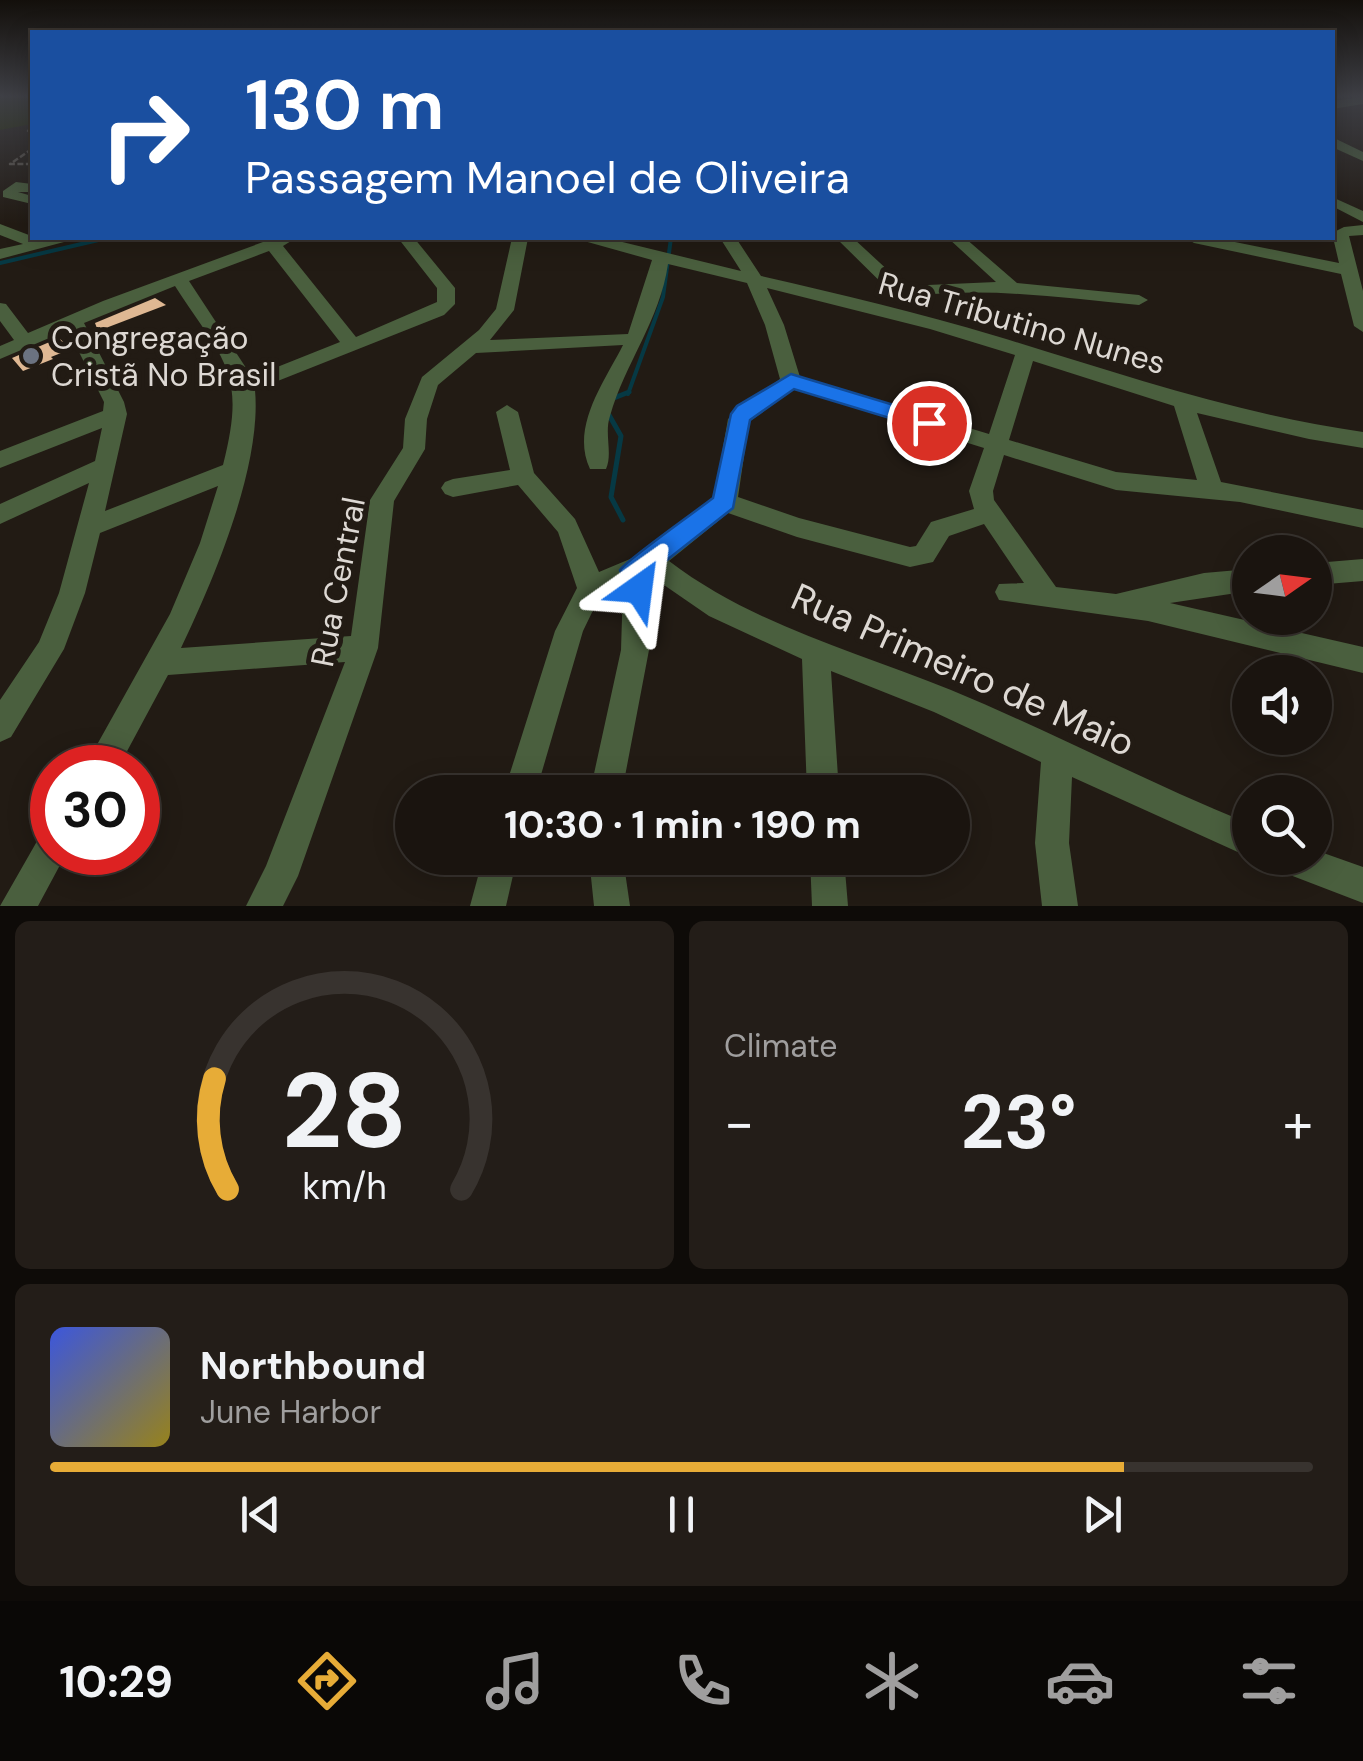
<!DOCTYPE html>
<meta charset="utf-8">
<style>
body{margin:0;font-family:"DM Sans",sans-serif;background:#231d18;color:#f1f3f6;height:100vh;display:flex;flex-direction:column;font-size:38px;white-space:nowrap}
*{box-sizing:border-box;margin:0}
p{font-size:32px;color:#9f9e9e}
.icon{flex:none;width:55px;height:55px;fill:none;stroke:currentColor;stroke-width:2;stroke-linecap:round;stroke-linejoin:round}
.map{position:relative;height:906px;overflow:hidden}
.panel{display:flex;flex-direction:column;gap:15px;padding:15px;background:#0e0b08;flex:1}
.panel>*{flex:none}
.hud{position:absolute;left:30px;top:30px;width:1305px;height:210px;border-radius:0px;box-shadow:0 5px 25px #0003,0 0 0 2px #38332f;background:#1a4fa0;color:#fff;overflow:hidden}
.needle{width:65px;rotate:76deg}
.tools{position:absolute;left:1232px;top:535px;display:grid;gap:20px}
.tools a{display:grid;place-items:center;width:100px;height:100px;border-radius:50%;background:#1a140f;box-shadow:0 5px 25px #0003,0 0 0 2px #38332f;font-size:50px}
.speed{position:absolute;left:30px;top:745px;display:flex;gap:20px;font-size:50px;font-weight:700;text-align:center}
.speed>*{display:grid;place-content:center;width:130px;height:130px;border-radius:50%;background:#1a140f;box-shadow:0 5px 25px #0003,0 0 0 2px #38332f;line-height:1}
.speed .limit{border:15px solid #d22;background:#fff;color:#111}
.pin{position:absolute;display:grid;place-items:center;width:85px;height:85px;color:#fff;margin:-42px;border:5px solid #fff;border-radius:50%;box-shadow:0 2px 10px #0007}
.me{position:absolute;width:110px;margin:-55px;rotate:31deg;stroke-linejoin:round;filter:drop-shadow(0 0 8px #0008)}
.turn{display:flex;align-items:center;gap:35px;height:210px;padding:0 50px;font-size:45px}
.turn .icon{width:130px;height:130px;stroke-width:2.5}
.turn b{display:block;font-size:70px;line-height:85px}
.big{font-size:75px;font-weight:700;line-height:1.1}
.panel .tile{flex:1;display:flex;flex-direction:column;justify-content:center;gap:15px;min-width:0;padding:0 35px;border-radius:15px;background:#231d18}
.panel .dial{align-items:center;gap:0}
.dial svg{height:260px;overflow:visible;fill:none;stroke:#38332f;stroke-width:7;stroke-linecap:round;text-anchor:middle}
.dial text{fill:#f1f3f6;stroke:none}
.song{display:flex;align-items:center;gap:30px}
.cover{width:120px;height:120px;border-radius:15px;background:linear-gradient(135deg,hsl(230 70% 55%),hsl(50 70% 35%))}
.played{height:10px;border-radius:5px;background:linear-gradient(90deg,#e7ac37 85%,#38332f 85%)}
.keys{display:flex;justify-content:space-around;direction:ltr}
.heat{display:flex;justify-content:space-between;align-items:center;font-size:55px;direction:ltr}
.panel .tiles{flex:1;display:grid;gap:15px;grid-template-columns:1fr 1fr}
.tile:last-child{grid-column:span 2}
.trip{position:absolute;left:395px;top:775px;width:575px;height:100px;border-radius:50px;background:#1a140f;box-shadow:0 5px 25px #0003,0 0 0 2px #38332f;font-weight:700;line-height:100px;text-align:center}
.tabs{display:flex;height:160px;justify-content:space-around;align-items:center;background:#0a0806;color:#9f9e9e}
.tabs .icon{width:70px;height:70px}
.tabs .active{color:#e7ac37}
.tabs b{font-size:45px;color:#f1f3f6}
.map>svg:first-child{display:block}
</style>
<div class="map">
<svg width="1363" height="906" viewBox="0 0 1363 906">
<rect width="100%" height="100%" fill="#221b14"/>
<polygon fill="#232c01" points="0,97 32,97 32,124 0,130"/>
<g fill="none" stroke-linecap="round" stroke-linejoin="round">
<g stroke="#063944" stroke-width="4">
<polyline points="0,263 107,238"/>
<polyline points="628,394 663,297 671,238"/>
</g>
<g stroke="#063944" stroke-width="5">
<polyline points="609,400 629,392"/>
<polyline points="609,415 621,436 611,497 623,520"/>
</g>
</g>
<g fill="#dfb893">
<polygon points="155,298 166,305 98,331 95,323"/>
<polygon points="59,338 71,349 51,357 53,359 23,371 12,358"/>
</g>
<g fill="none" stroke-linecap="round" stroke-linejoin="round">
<g stroke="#615b54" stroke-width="2.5" stroke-dasharray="6 2.5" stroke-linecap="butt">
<polyline points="32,127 28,131 32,135"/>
<polyline points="32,149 10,164 32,164"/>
</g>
<g fill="#4a5f3e" fill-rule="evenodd">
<polygon points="1363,97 1363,104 1332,109 1332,101"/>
<polygon points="1332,137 1363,152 1363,161 1332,147"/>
<polygon points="16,182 32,184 32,192 18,192 32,196 32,204 3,197 3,191"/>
<polygon points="1332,197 1363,211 1363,222 1332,206"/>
<polygon points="0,224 42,240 79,238 0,259 0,249 23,244 0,235"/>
<polygon points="1363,225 1363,235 1349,236 1363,291 1363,332 1354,326 1341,274 1194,243 1186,238 1215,238 1339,263 1332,233 1344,227"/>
<path d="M274 238H296L283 246 356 337 437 302V288L398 238H414L455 288V304L444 315 255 390C262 466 214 579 181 648L351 636 370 500 403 448 405 419 422 377 479 330 496 309 512 238H528L514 310 490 340 628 334 652 260 584 241 582 238H606L741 271 720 238H736L761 276C840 294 919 313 996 336 1118 373 1236 414 1363 432V448L1309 439 1197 413 1221 482 1363 510V528L1240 502 1116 490 1004 455 993 491 994 500 1056 587 1116 594 1204 573 1250 569V591L1170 603 1363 647V673L1148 621 999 600 995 592 999 584 1024 583 984 524 949 536 933 562 910 567 797 537 728 513 669 561C753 625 855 651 951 690 1052 732 1149 783 1250 824L1251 858 1072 777 1069 843 1078 906H1042L1035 843 1041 762 934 712 831 671 839 792H807L802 659 709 616 648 574 649 650 622 792H590L621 650 623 585 600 596 583 631 536 792H504L555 631 577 588 558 532 518 485 453 497 445 494 441 488 445 482 453 479 510 470 496 412 507 405 518 412 534 473 575 519 599 572 642 554 714 498 728 419 780 379 765 325 747 283 668 264C660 320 625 363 610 416 604 433 613 454 606 469H590C570 427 605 381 623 345L476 353 438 385 427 419 425 449 394 501 378 648 298 876 283 906H246L266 866 345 662 168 675 118 768H84L170 614 200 543 218 486 100 533 85 593 64 649 11 737 0 742V700L39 642 59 593 89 483 0 524V504L95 461 102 428 0 468V451L103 411 104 402 68 330 0 359V346L14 340 0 321V303L6 304 28 333 103 301ZM269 251 340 342 252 377 189 281ZM175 286C224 362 247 371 223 465L105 511 127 414 124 402 84 323ZM767 288 930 329 1015 355 989 434 800 377 784 325ZM1033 361 1174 406 1197 480 1116 472 1009 440ZM794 389 984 448 969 491 974 509 931 522 916 546 910 547 799 518 738 497 749 422Z"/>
<path d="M836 238H853L905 286 996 282 948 238H965L1017 283 1139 295 1148 300 1139 305C1065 298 990 287 915 296L919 301 910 306 904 305Z"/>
<polygon points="1363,559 1363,581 1315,585 1315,563"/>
<polygon points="52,831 52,852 67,852 38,906 0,906 40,836"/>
<polygon points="1315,850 1363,867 1363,903 1277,870 1272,858 1315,858"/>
<polygon points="483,858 517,858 506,906 470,906"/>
<polygon points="589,858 623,858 630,906 594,906"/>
<polygon points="810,858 844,858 848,906 812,906"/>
</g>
</g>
<linearGradient id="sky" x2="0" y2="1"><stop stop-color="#130f0b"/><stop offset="0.43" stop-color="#3e3f45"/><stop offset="1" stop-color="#3e3f45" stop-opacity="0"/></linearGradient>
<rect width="1363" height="224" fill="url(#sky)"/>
<path fill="#1a73e8" stroke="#114b97" stroke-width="2.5" d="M791 374 937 418 940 423 929 430 794 389 750 420 733 508 648 575 653 589 649 597 639 600 630 597 620 570C625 561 699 509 713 498L731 414 737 406Z"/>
<circle fill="#6b7280" stroke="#221b14" stroke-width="4" cx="31" cy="356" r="10"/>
<g text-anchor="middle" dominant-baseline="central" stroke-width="10" stroke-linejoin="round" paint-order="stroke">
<g font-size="32" fill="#ddd8d3" stroke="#221b14">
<text transform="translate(1022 323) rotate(16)">Rua Tributino Nunes</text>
<text transform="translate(338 582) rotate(-79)">Rua Central</text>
</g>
<g font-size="32" fill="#ddd8d3" stroke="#221b14" text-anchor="start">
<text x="51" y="338">Congregação<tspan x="51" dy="37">Cristã No Brasil</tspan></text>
</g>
<g font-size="38" fill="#ddd8d3" stroke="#221b14">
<text transform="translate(963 670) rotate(24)">Rua Primeiro de Maio</text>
</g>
</g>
</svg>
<div class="tools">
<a><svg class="needle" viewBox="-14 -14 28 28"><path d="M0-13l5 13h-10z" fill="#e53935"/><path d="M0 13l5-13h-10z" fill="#9f9e9e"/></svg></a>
<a><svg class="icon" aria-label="sound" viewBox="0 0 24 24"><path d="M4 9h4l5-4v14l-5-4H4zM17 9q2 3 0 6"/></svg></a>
<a><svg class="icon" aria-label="search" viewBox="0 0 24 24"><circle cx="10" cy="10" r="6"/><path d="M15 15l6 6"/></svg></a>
</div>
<div class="speed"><div class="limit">30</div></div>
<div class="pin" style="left:929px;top:423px;background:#d93025"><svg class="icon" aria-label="arrive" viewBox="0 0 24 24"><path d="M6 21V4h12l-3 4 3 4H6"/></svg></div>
<svg class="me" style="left:639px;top:589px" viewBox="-20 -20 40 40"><path d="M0-17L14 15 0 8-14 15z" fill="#1a73e8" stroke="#fff" stroke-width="4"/></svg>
<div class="trip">10:30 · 1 min · 190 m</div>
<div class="hud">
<div class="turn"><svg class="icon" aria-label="right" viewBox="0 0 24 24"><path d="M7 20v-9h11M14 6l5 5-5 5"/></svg><div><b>130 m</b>Passagem Manoel de Oliveira</div></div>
</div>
</div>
<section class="panel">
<div class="tiles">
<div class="tile dial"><svg viewBox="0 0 100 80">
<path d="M14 69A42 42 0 1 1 86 69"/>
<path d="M14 69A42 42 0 0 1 10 35" stroke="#e7ac37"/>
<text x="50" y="56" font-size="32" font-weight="700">28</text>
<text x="50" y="72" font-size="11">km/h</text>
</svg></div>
<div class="tile"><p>Climate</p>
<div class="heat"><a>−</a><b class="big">23°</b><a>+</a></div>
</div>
<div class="tile">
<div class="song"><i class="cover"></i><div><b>Northbound</b><p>June Harbor</p></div></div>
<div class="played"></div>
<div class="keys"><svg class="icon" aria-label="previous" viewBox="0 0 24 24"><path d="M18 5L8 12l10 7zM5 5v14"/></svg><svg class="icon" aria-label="pause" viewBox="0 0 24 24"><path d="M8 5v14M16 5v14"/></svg><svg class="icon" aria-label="next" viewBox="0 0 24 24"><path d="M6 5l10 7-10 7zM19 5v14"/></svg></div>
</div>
</div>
</section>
<nav class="tabs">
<b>10:29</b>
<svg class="icon active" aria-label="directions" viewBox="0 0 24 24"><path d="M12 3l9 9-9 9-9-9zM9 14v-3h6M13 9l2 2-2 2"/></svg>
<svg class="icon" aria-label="music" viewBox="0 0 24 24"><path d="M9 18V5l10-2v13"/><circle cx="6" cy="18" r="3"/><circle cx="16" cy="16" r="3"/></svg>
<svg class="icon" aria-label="phone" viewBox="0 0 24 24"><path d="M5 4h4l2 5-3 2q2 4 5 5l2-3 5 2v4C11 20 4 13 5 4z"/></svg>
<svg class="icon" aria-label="climate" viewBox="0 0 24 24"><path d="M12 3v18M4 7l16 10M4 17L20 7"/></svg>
<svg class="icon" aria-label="car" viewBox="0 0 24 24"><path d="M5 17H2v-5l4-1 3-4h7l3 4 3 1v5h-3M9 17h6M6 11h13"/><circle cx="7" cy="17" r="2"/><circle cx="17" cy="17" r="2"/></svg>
<svg class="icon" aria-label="filters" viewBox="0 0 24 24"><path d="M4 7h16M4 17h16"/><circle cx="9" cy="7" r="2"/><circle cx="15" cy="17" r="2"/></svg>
</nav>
